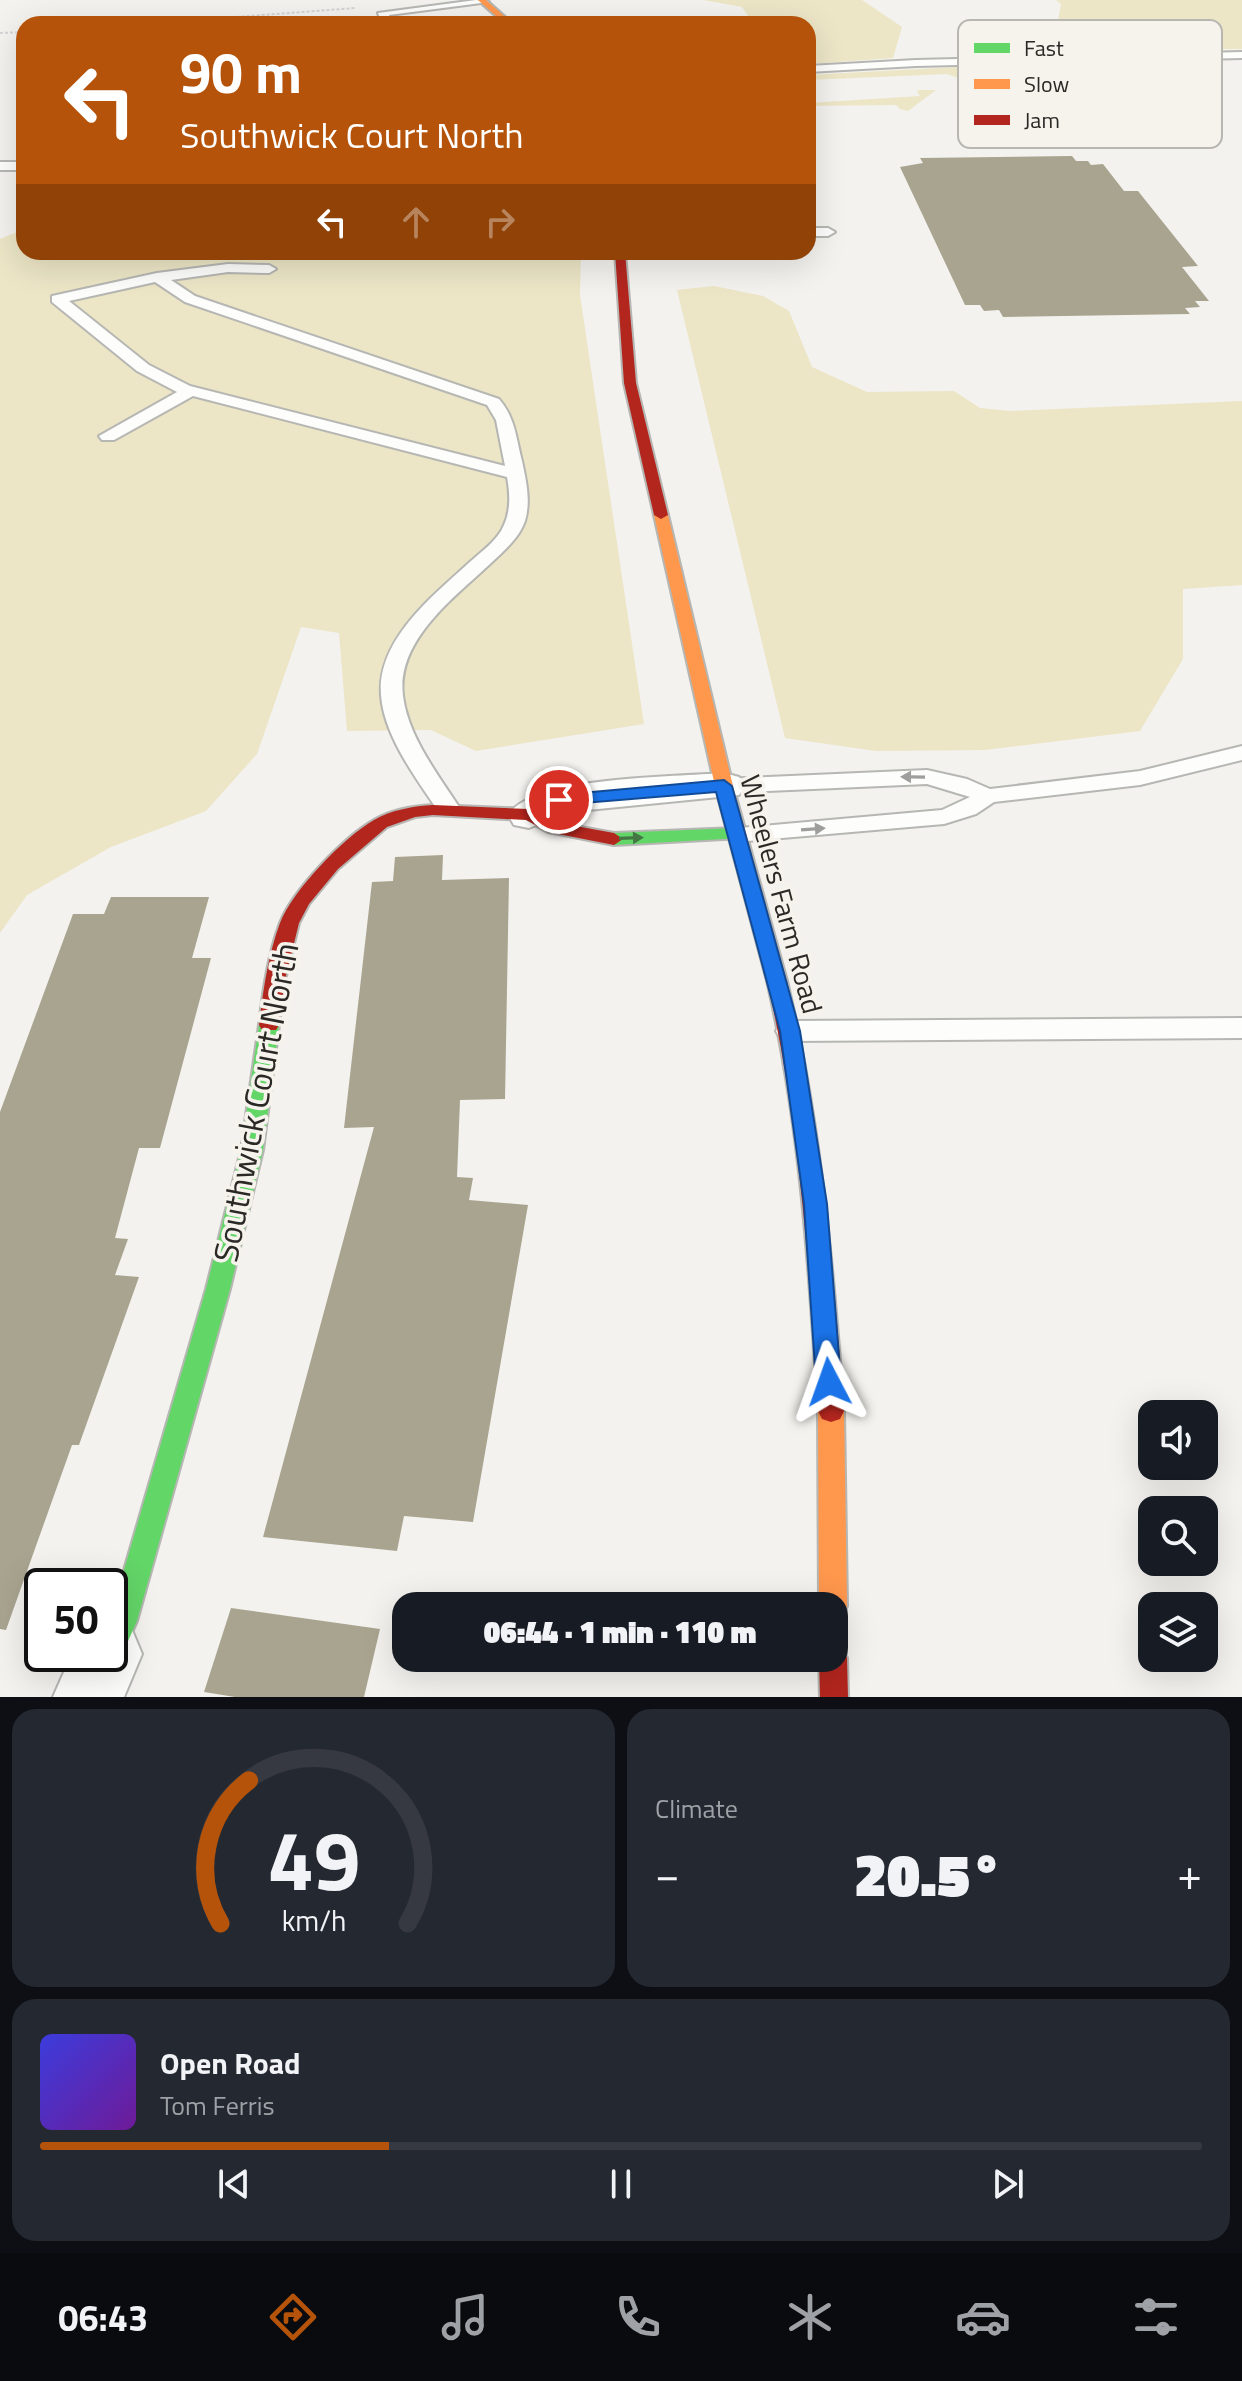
<!DOCTYPE html>
<meta charset="utf-8">
<style>
body{margin:0;font-family:"Titillium Web",sans-serif;background:#242831;color:#f1f3f6;height:100vh;display:flex;flex-direction:column;font-size:30px;white-space:nowrap}
*{box-sizing:border-box;margin:0}
p{font-size:26px;color:#9ea1a6}
.icon{flex:none;width:44px;height:44px;fill:none;stroke:currentColor;stroke-width:2;stroke-linecap:round;stroke-linejoin:round}
.map{position:relative;height:1697px;overflow:hidden}
.drawer{display:flex;flex-direction:column;gap:12px;padding:12px;background:#0d0f14;flex:1}
.drawer>*{flex:none}
.banner{position:absolute;left:16px;top:16px;width:800px;height:244px;border-radius:24px;box-shadow:0 8px 32px #0002;background:#b45309;color:#fff;overflow:hidden}
.fabs{position:absolute;left:1138px;top:1400px;display:grid;gap:16px}
.fabs a{display:grid;place-items:center;width:80px;height:80px;border-radius:16px;background:#171b24;box-shadow:0 8px 32px #0002;font-size:40px}
.speed{position:absolute;left:24px;top:1568px;display:flex;gap:16px;font-size:40px;font-weight:700;text-align:center}
.speed>*{display:grid;place-content:center;width:104px;height:104px;border-radius:50%;background:#171b24;box-shadow:0 8px 32px #0002;line-height:1}
.speed .limit{border:4px solid #111;border-radius:12px;background:#fff;color:#111}
.pin{position:absolute;display:grid;place-items:center;width:68px;height:68px;color:#fff;margin:-34px;border:4px solid #fff;border-radius:50%;box-shadow:0 2px 8px #0007}
.me{position:absolute;width:88px;margin:-44px;rotate:356deg;stroke-linejoin:round;filter:drop-shadow(0 0 6px #0008)}
.turn{display:flex;align-items:center;gap:28px;height:168px;padding:0 32px;font-size:36px}
.turn .icon{width:104px;height:104px;stroke-width:2.5}
.turn b{display:block;font-size:56px;line-height:68px}
.lanes{display:flex;align-items:center;height:76px;padding:0 32px;background:#0003;justify-content:center;gap:40px;direction:ltr}
.lanes .off{opacity:.35}
.big{font-size:60px;font-weight:800;line-height:1.1}
.drawer .widget{flex:1;display:flex;flex-direction:column;justify-content:center;gap:12px;min-width:0;padding:0 28px;border-radius:24px;background:#242831}
.drawer .dial{align-items:center;gap:0}
.dial svg{height:208px;overflow:visible;fill:none;stroke:#363941;stroke-width:7;stroke-linecap:round;text-anchor:middle}
.dial text{fill:#f1f3f6;stroke:none}
.song{display:flex;align-items:center;gap:24px}
.cover{width:96px;height:96px;border-radius:12px;background:linear-gradient(135deg,hsl(240 70% 55%),hsl(280 70% 35%))}
.played{height:8px;border-radius:4px;background:linear-gradient(90deg,#b45309 30%,#363941 30%)}
.keys{display:flex;justify-content:space-around;direction:ltr}
.heat{display:flex;justify-content:space-between;align-items:center;font-size:44px;direction:ltr}
.drawer .tiles{flex:1;display:grid;gap:12px;grid-template-columns:1fr 1fr}
.widget:last-child{grid-column:span 2}
.trip{position:absolute;left:392px;top:1592px;width:456px;height:80px;border-radius:24px;background:#171b24;box-shadow:0 8px 32px #0002;font-weight:800;line-height:80px;text-align:center}
.tab-bar{display:flex;height:128px;justify-content:space-around;align-items:center;background:#090b0e;color:#9ea1a6}
.tab-bar .icon{width:56px;height:56px}
.tab-bar .on{color:#b45309}
.tab-bar b{font-size:36px;color:#f1f3f6}
.map>svg:first-child{display:block}
</style>
<div class="map">
<svg width="1242" height="1697" viewBox="0 0 1242 1697">
<rect width="100%" height="100%" fill="#f3f2ee"/>
<g fill="#ece5c6">
<polygon points="704,0 862,0 902,27 893,58 808,64 808,24 754,24 742,7"/>
<polygon points="1056,0 1242,0 1242,49 1062,50 1055,38 1061,4"/>
<polygon points="958,67 976,73 961,79 947,74 808,80 808,75"/>
<polygon points="920,90 936,90 908,111 900,109 896,105 808,106 808,103 920,96 917,91"/>
<polygon points="24,229 24,252 581,252 580,295 644,724 476,751 431,730 347,731 339,633 301,627 257,754 206,811 111,847 27,895 0,933 0,239"/>
<polygon points="714,286 763,296 789,311 812,367 867,392 954,391 980,408 1010,411 1242,401 1242,585 1183,589 1183,659 1140,731 985,750 876,751 785,738 677,290"/>
</g>
<g fill="#a9a48f">
<polygon points="1072,156 1076,161 1088,161 1091,165 1103,164 1124,191 1138,191 1198,266 1182,267 1209,301 1195,301 1200,307 1185,308 1190,314 1003,317 999,310 984,311 980,305 965,305 900,167 923,163 920,158"/>
<polygon points="443,855 442,880 509,878 505,1099 460,1100 457,1177 473,1178 469,1200 528,1205 473,1522 404,1516 397,1551 263,1537 374,1127 344,1128 372,882 393,881 395,857"/>
<polygon points="111,897 209,897 192,958 211,958 160,1148 139,1148 115,1238 128,1239 115,1275 139,1277 79,1445 72,1445 6,1630 0,1629 0,1112 73,914 104,914"/>
<polygon points="231,1608 380,1629 364,1697 235,1697 204,1692"/>
</g>
<g fill="none" stroke-linecap="round" stroke-linejoin="round">
<g stroke="#b6b6b3" stroke-width="4">
<g id="lane">
<polygon points="476,0 489,2 389,15 392,24 382,24 378,13"/>
<polygon points="1242,52 1242,58 916,66 808,72 808,66 916,60"/>
<rect x="0" y="162" width="24" height="8"/>
<polygon points="808,228 828,228 835,232 828,236 808,236"/>
<path d="M228 264 269 265 276 269 269 273 228 272 171 280 195 296 499 399C515 417 516 438 522 461 526 480 531 501 525 521 519 538 504 551 491 563 455 597 396 640 403 696 408 737 439 776 461 810L457 815H441C418 781 384 737 381 695 377 639 434 595 471 561 482 551 498 540 504 525 511 510 510 493 507 477L193 396 114 440H102L99 436 177 392 137 371 52 302V296L157 273ZM155 282 185 302 487 405 496 420 505 466 190 386 149 365 69 301Z"/>
<polygon points="1242,746 1242,760 1140,785 994,802 976,814 944,824 736,842 728,839 724,834 728,829 942,810 970,797 927,784 724,793 716,791 713,786 716,781 724,779 927,770 967,779 990,789 1140,771"/>
<polygon points="1242,1018 1242,1038 790,1041 780,1038 776,1031 780,1024 790,1021"/>
</g>
</g>
<g stroke="#b6b6b3" stroke-width="4">
<g id="street">
<path d="M724 773 739 777 745 786 739 795 568 812 529 828 514 825 508 815C533 776 676 777 724 773Z"/>
<polygon points="110,1620 132,1630 142,1654 124,1697 53,1697 72,1654 110,1654"/>
</g>
</g>
<g stroke="#b6b6b3" stroke-width="4">
<g id="fast">
<polygon points="736,828 745,834 742,838 614,845 605,839 614,833"/>
<polygon points="269,1018 276,1020 279,1025 263,1150 230,1289 137,1621 120,1659 110,1663 100,1659 98,1654 110,1654 110,1618 206,1289 241,1150 259,1025 262,1020"/>
</g>
</g>
<g stroke="#b6b6b3" stroke-width="4">
<g id="slow">
<polygon points="478,0 486,0 513,24 505,24"/>
<polygon points="661,511 668,515 733,786 787,981 784,986 770,986 767,981 715,786 654,515"/>
<polygon points="831,1400 840,1403 844,1411 847,1606 843,1616 834,1619 834,1606 819,1606 818,1411 822,1403"/>
</g>
</g>
<g stroke="#b6b6b3" stroke-width="4">
<g id="jam">
<polygon points="615,252 625,252 636,383 668,515 661,519 654,515 624,383"/>
<path d="M433 805 529 809 559 823 614 833 623 839 614 845 548 832 526 820 433 815 415 817 387 827 338 869 309 904 299 923 284 984 279 1025 276 1030H262L259 1025C263 991 268 955 280 923 293 890 343 838 374 820 391 810 414 806 433 805Z"/>
<path d="M777 974 784 976 787 981C821 1123 833 1266 844 1411L840 1419 831 1422 822 1419 818 1411C809 1266 800 1123 767 981L770 976Z"/>
<polygon points="834,1644 843,1648 847,1658 848,1697 820,1697 819,1658 834,1658"/>
</g>
</g>
<g stroke="#d4d3d3" stroke-width="2" stroke-dasharray="3 2" stroke-linecap="butt">
<polyline points="142,24 356,8"/>
<polyline points="0,33 24,32"/>
</g>
<use href="#lane" fill="#fdfdfc" fill-rule="evenodd"/>
<use href="#street" fill="#fdfdfc" fill-rule="evenodd"/>
<use href="#fast" fill="#63d668" fill-rule="evenodd"/>
<use href="#slow" fill="#ff974d" fill-rule="evenodd"/>
<use href="#jam" fill="#b3261e" fill-rule="evenodd"/>
</g>
<defs><path id="oneway-solid" d="M-6-.8H1V-3.2L6.5 0L1 3.2V.8H-6Z" transform="scale(2)"/></defs>
<g fill="#9e9e9c">
<use href="#oneway-solid" transform="translate(913 777) rotate(-179)"/>
<use href="#oneway-solid" transform="translate(813 829) rotate(-4)"/>
</g>
<use fill="#474" href="#oneway-solid" transform="translate(631 838) rotate(-2)"/>
<polygon fill="#1a73e8" stroke="#114b97" stroke-width="2" points="724,780 732,786 800,1031 827,1204 841,1382 837,1390 829,1393 820,1390 816,1382 804,1204 780,1031 716,792 559,805 550,800 559,795"/>
<g text-anchor="middle" dominant-baseline="central" stroke-width="7" stroke-linejoin="round" paint-order="stroke">
<g font-size="28" fill="#2a2926" stroke="#f5f3ec">
<text transform="translate(782 894) rotate(75)">Wheelers Farm Road</text>
</g>
<g font-size="34" fill="#2a2926" stroke="#f5f3ec">
<text transform="translate(255 1102) rotate(-79)">Southwick Court North</text>
</g>
</g>
<rect x="958" y="20" width="264" height="128" rx="12" fill="#f5f3ec" stroke="#b8b6b1" stroke-width="2"/>
<rect x="974" y="43" width="36" height="10" fill="#63d668"/>
<rect x="974" y="79" width="36" height="10" fill="#ff974d"/>
<rect x="974" y="115" width="36" height="10" fill="#b3261e"/>
<g font-size="22" fill="#2a2926">
<text x="1024" y="56">Fast</text>
<text x="1024" y="92">Slow</text>
<text x="1024" y="128">Jam</text>
</g>
</svg>
<div class="fabs">
<a><svg class="icon" aria-label="sound" viewBox="0 0 24 24"><path d="M4 9h4l5-4v14l-5-4H4zM17 9q2 3 0 6"/></svg></a>
<a><svg class="icon" aria-label="search" viewBox="0 0 24 24"><circle cx="10" cy="10" r="6"/><path d="M15 15l6 6"/></svg></a>
<a><svg class="icon" aria-label="layers" viewBox="0 0 24 24"><path d="M12 4l9 5-9 5-9-5zM3 14l9 5 9-5"/></svg></a>
</div>
<div class="speed"><div class="limit">50</div></div>
<div class="pin" style="left:559px;top:800px;background:#d93025"><svg class="icon" aria-label="arrive" viewBox="0 0 24 24"><path d="M6 21V4h12l-3 4 3 4H6"/></svg></div>
<svg class="me" style="left:829px;top:1382px" viewBox="-20 -20 40 40"><path d="M0-17L14 15 0 8-14 15z" fill="#1a73e8" stroke="#fff" stroke-width="4"/></svg>
<div class="trip">06:44 · 1 min · 110 m</div>
<div class="banner">
<div class="turn"><svg class="icon" aria-label="left" viewBox="0 0 24 24"><path d="M17 20v-9H6M10 6l-5 5 5 5"/></svg><div><b>90 m</b>Southwick Court North</div></div>
<div class="lanes"><svg class="icon" aria-label="left" viewBox="0 0 24 24"><path d="M17 20v-9H6M10 6l-5 5 5 5"/></svg><svg class="icon off" aria-label="ahead" viewBox="0 0 24 24"><path d="M12 20V5M6 11l6-6 6 6"/></svg><svg class="icon off" aria-label="right" viewBox="0 0 24 24"><path d="M7 20v-9h11M14 6l5 5-5 5"/></svg></div>
</div>
</div>
<section class="drawer">
<div class="tiles">
<div class="widget dial"><svg viewBox="0 0 100 80">
<path d="M14 69A42 42 0 1 1 86 69"/>
<path d="M14 69A42 42 0 0 1 25 14" stroke="#b45309"/>
<text x="50" y="56" font-size="32" font-weight="700">49</text>
<text x="50" y="72" font-size="11">km/h</text>
</svg></div>
<div class="widget"><p>Climate</p>
<div class="heat"><a>−</a><b class="big">20.5°</b><a>+</a></div>
</div>
<div class="widget">
<div class="song"><i class="cover"></i><div><b>Open Road</b><p>Tom Ferris</p></div></div>
<div class="played"></div>
<div class="keys"><svg class="icon" aria-label="previous" viewBox="0 0 24 24"><path d="M18 5L8 12l10 7zM5 5v14"/></svg><svg class="icon" aria-label="pause" viewBox="0 0 24 24"><path d="M8 5v14M16 5v14"/></svg><svg class="icon" aria-label="next" viewBox="0 0 24 24"><path d="M6 5l10 7-10 7zM19 5v14"/></svg></div>
</div>
</div>
</section>
<nav class="tab-bar">
<b>06:43</b>
<svg class="icon on" aria-label="directions" viewBox="0 0 24 24"><path d="M12 3l9 9-9 9-9-9zM9 14v-3h6M13 9l2 2-2 2"/></svg>
<svg class="icon" aria-label="music" viewBox="0 0 24 24"><path d="M9 18V5l10-2v13"/><circle cx="6" cy="18" r="3"/><circle cx="16" cy="16" r="3"/></svg>
<svg class="icon" aria-label="phone" viewBox="0 0 24 24"><path d="M5 4h4l2 5-3 2q2 4 5 5l2-3 5 2v4C11 20 4 13 5 4z"/></svg>
<svg class="icon" aria-label="climate" viewBox="0 0 24 24"><path d="M12 3v18M4 7l16 10M4 17L20 7"/></svg>
<svg class="icon" aria-label="car" viewBox="0 0 24 24"><path d="M5 17H2v-5l4-1 3-4h7l3 4 3 1v5h-3M9 17h6M6 11h13"/><circle cx="7" cy="17" r="2"/><circle cx="17" cy="17" r="2"/></svg>
<svg class="icon" aria-label="filters" viewBox="0 0 24 24"><path d="M4 7h16M4 17h16"/><circle cx="9" cy="7" r="2"/><circle cx="15" cy="17" r="2"/></svg>
</nav>
